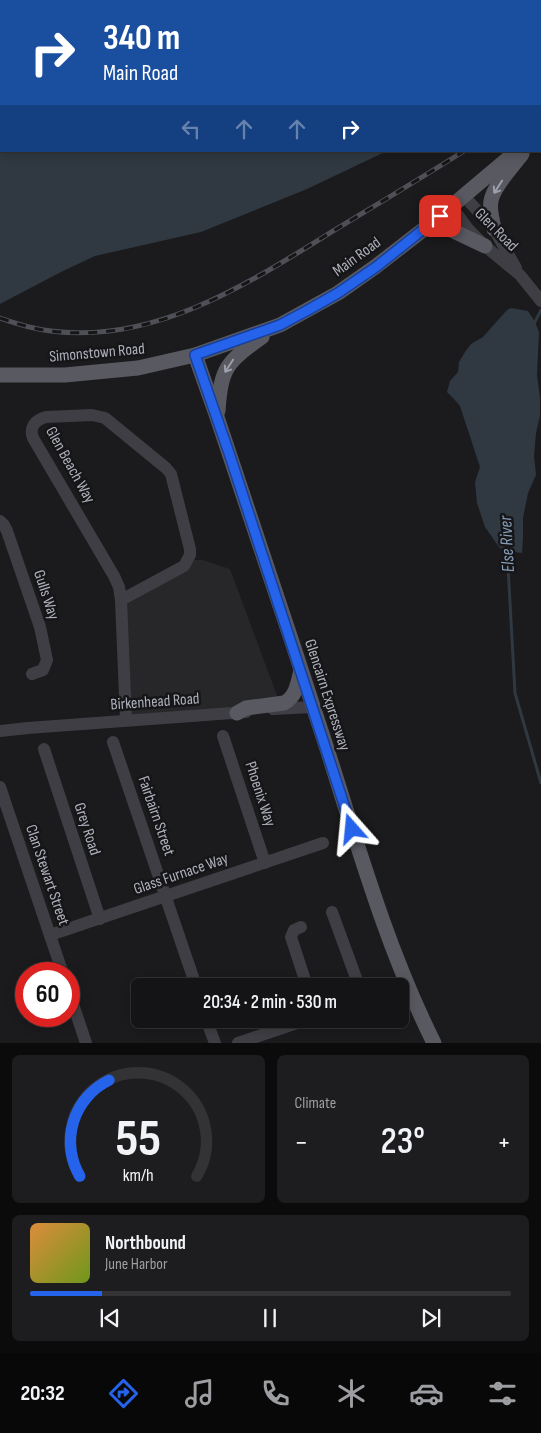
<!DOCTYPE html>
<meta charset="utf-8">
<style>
body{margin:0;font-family:"Sofia Sans Condensed",sans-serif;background:#1d1d1f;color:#f1f3f6;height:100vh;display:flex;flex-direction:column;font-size:19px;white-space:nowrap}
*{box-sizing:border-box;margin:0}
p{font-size:16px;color:#9d9ea1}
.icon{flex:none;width:28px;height:28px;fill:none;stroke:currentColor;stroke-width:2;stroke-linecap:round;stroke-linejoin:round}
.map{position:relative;height:1043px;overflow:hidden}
.details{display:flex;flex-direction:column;gap:12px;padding:12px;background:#0b0b0c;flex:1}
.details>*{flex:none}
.hud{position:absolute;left:0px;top:0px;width:541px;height:152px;box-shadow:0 2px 12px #0003,0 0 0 1px #333335;background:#1a4fa0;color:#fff;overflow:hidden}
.speed{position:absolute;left:15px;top:962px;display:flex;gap:10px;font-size:25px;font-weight:700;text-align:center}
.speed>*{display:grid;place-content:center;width:65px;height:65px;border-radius:50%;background:#141416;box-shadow:0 2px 12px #0003,0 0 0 1px #333335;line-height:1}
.speed .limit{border:8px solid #d22;background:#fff;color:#111}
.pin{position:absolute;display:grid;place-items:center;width:42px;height:42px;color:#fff;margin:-21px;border-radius:10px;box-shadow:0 2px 8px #0006}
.me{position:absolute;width:55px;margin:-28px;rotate:342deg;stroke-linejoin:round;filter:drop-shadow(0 0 4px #0008)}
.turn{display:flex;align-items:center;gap:18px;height:105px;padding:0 20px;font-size:22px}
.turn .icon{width:65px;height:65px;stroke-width:2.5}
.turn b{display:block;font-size:35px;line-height:42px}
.lanes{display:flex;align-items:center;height:48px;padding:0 20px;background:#0003;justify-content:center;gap:25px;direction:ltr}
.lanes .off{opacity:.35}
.big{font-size:38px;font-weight:600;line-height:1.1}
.details .widget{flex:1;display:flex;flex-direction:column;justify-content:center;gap:8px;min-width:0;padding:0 18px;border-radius:8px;background:#1d1d1f}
.details .dial{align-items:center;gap:0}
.dial svg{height:130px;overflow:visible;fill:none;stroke:#333335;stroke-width:7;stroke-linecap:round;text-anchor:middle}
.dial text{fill:#f1f3f6;stroke:none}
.song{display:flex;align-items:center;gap:15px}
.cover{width:60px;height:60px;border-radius:8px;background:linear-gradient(135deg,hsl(30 70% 55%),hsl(80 70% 35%))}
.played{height:5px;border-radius:2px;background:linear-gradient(90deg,#2563eb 15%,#333335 15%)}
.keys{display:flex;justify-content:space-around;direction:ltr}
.heat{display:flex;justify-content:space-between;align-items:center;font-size:28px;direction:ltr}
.details .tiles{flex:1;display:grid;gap:12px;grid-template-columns:1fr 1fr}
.widget:last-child{grid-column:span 2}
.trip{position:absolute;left:131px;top:978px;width:278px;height:50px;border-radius:8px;background:#141416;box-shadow:0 2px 12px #0003,0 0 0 1px #333335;font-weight:600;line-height:50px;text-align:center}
.tabs{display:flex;height:80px;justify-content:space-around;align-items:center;background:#080809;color:#9d9ea1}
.tabs .icon{width:35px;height:35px}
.tabs .current{color:#2563eb}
.tabs b{font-size:22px;color:#f1f3f6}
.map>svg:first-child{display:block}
</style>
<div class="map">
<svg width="541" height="1043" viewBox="0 0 541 1043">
<rect width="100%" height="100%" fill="#1b1b1d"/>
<polygon fill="#27272a" points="188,560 203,560 230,569 282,709 126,720 121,600"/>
<g fill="#303941">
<polygon points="0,0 541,0 541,18 540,20 540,1 1,1 1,151 387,151 307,189 201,232 95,256 61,272 0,304"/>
<polygon points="511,308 528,311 535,322 539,332 537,375 540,398 540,416 536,433 534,456 536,475 528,493 523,518 523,538 522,553 507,551 499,547 485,527 477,503 475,482 480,467 460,406 454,399 447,392 450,381 458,372 459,362 465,352 471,344 483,337 507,310"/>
</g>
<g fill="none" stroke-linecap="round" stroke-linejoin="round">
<g stroke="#303941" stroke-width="3">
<polyline points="540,49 541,50"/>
<polyline points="534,324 541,310"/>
<polyline points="507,548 515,693 541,783"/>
</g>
<g stroke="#3e3e44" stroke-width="12">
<polyline points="464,196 494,229 516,268"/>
<polyline points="451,206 469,230 485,246 520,275 541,301"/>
<polyline points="0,521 4,525 7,531 40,627 47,660 43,670 32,674"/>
<path d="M121 600 184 566 190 555V549L171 474 166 468 105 418 92 415 46 417C35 420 29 427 33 438L114 576 119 587 121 600 126 720"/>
<polyline points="273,709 313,707"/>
<polyline points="0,731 28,728 246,712"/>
<polyline points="223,736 265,863"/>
<polyline points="113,742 196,986"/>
<polyline points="44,749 100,919"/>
<polyline points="0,787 63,974"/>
<polyline points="332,912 359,986"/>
<polyline points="301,927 294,930 291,937 307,986"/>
<polyline points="50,935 323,843"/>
<polyline points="69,992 86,1043"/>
<polyline points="206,1019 215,1043"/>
<polyline points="238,1043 309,1019"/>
</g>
<g stroke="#585961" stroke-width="15">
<polyline points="540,132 541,131"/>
<polyline points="428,226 445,227 485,246"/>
<path d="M494 229C493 221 489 210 491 201 493 187 513 166 522 154"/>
<path d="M195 355 217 417C254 529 292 640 328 752 359 850 388 951 434 1043"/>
<polyline points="0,375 65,375 138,368 195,355 280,325 338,293 375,267 428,226 517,151"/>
<path d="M218 411C221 367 227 362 262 337"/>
<path d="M237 713 246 708 284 703C296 697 298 683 301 670"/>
</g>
<g stroke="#4f5057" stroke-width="5">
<g id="rail">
<polyline points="540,83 541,82"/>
<path d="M0 318C17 324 34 329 51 331 152 344 243 287 325 236 371 208 418 180 464 151"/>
</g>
</g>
<use href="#rail" stroke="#161618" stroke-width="3" stroke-dasharray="9" stroke-linecap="butt"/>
</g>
<defs><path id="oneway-shaft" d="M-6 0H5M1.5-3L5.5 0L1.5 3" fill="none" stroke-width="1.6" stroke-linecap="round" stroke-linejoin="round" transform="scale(1.25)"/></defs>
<g stroke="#9d9faa">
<use href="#oneway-shaft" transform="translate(498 187) rotate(123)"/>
<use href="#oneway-shaft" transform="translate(229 366) rotate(123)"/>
</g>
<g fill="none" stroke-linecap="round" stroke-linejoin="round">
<g stroke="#184099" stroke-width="12">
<polyline id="route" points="352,829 229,453 195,355 280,325 308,310 338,293 376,267 440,216"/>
</g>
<use href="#route" stroke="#2563eb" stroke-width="9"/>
</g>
<g text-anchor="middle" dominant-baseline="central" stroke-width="5" stroke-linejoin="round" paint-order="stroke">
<g font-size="16" fill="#aeb1bc" stroke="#161618">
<text transform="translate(496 230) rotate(45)">Glen Road</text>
<text transform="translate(357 257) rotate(-36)">Main Road</text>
<text transform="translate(97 353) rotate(-5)">Simonstown Road</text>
<text transform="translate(70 465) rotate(61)">Glen Beach Way</text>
<text transform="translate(46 595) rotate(72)">Gulls Way</text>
<text transform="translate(327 695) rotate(72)">Glencairn Expressway</text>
<text transform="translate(155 702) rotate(-4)">Birkenhead Road</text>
<text transform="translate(260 794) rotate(72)">Phoenix Way</text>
<text transform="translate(156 816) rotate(71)">Fairbairn Street</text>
<text transform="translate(87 829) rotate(72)">Grey Road</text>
<text transform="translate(181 874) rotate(-19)">Glass Furnace Way</text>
<text transform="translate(47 875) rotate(71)">Clan Stewart Street</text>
</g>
<g font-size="18" font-style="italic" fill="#869db6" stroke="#161618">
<text transform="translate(507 544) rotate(-93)">Else River</text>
</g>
</g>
</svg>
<div class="speed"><div class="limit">60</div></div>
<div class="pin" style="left:440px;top:216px;background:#d93025"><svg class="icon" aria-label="arrive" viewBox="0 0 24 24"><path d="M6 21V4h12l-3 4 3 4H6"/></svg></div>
<svg class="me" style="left:352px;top:829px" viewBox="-20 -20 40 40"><path d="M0-17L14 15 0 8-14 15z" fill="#2563eb" stroke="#fff" stroke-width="4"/></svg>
<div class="trip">20:34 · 2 min · 530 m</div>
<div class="hud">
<div class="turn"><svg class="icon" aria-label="right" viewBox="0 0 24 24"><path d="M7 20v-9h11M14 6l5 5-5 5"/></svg><div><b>340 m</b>Main Road</div></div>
<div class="lanes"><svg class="icon off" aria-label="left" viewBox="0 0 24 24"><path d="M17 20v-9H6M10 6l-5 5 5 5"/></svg><svg class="icon off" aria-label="ahead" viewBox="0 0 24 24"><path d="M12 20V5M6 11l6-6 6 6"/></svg><svg class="icon off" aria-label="ahead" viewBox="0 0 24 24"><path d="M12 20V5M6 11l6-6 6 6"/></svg><svg class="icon" aria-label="right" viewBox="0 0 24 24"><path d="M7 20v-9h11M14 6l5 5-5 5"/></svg></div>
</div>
</div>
<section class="details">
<div class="tiles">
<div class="widget dial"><svg viewBox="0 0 100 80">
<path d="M14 69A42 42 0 1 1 86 69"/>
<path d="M14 69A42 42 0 0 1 32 10" stroke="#2563eb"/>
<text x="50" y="56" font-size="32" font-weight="700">55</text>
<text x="50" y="72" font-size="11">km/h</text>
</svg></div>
<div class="widget"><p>Climate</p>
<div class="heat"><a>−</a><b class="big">23°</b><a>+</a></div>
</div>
<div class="widget">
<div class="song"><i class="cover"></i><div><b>Northbound</b><p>June Harbor</p></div></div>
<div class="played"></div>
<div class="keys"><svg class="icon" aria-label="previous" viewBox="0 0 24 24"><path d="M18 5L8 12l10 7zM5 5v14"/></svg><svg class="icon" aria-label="pause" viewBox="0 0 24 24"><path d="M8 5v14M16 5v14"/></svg><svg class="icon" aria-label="next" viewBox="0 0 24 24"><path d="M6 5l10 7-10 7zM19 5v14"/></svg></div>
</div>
</div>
</section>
<nav class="tabs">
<b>20:32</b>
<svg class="icon current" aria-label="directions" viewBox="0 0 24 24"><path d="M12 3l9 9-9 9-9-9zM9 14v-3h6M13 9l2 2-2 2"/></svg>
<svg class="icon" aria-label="music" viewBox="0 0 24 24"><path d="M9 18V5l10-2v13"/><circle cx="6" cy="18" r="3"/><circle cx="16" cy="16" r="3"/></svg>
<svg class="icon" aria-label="phone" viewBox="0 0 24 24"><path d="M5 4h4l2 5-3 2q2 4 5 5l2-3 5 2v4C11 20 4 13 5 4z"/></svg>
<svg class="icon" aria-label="climate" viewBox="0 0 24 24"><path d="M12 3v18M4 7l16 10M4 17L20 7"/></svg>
<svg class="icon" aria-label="car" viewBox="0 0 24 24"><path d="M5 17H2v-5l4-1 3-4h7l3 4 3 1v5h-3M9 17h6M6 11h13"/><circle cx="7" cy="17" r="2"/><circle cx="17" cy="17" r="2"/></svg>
<svg class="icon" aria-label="filters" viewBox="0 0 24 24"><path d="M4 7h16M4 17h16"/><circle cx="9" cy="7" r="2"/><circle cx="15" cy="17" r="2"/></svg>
</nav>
